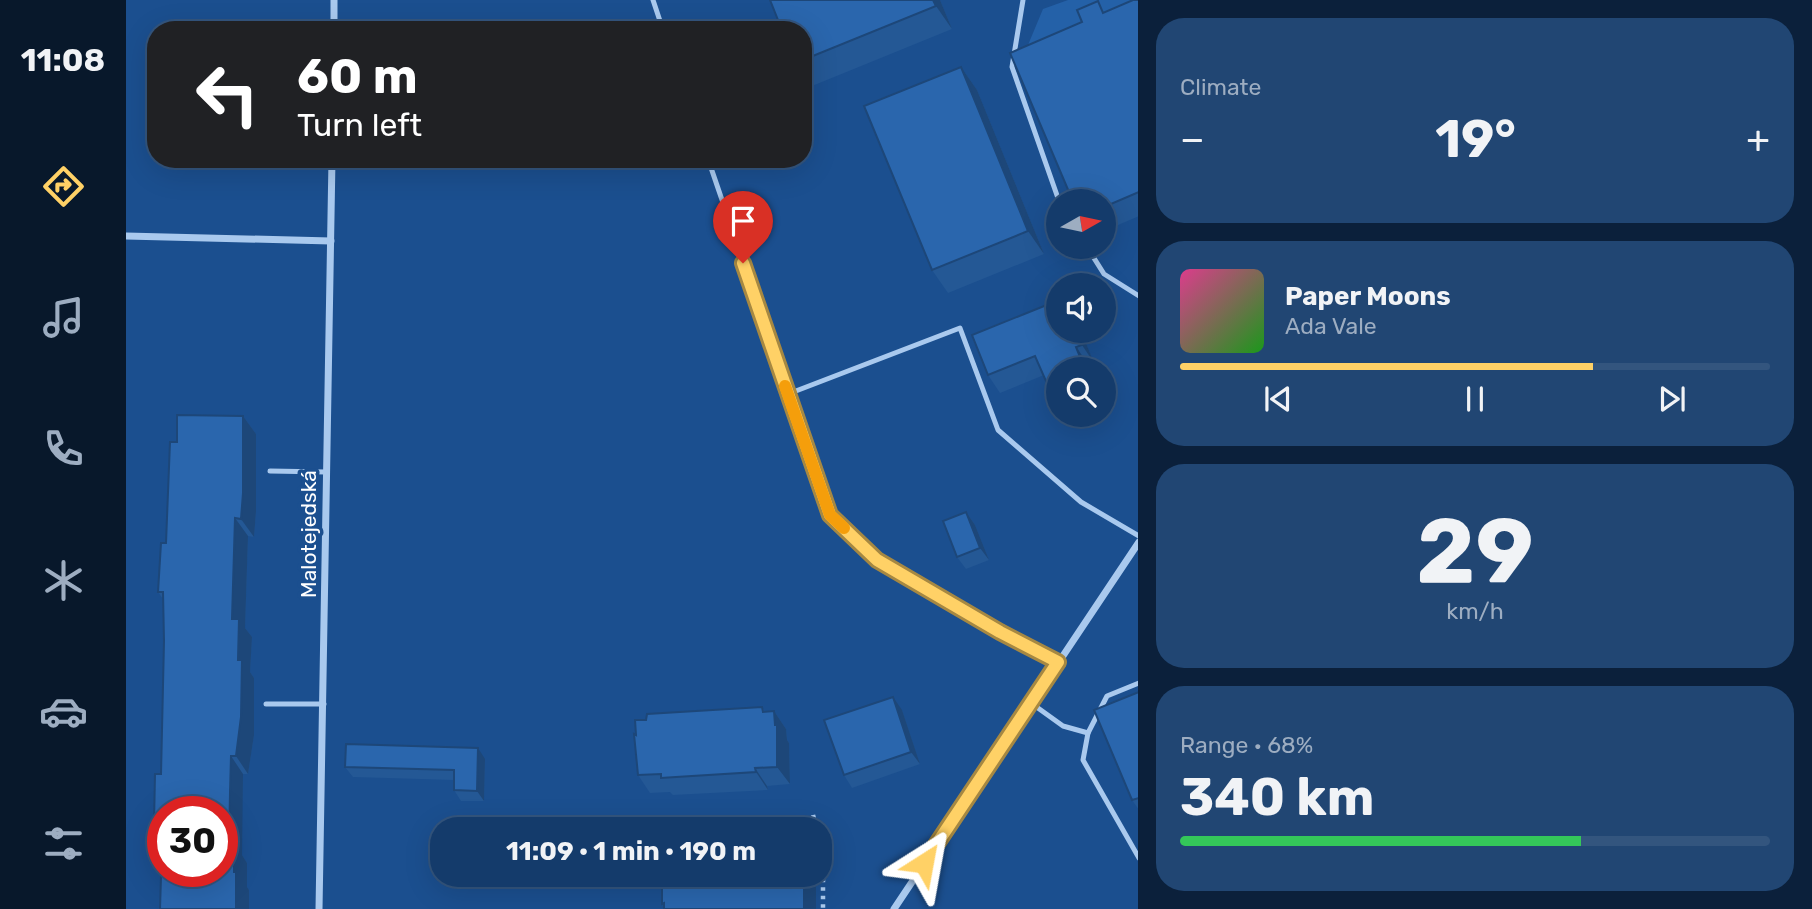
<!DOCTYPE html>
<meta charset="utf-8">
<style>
body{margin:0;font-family:Rubik,sans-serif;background:#214673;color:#f1f3f6;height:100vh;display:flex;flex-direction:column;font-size:26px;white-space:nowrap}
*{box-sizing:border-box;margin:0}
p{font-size:23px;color:#9dadc1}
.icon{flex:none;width:38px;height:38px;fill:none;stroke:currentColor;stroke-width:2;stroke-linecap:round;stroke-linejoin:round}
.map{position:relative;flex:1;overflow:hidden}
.side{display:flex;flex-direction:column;gap:18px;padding:18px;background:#0b203b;width:674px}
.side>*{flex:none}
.top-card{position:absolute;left:21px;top:21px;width:665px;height:147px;border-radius:28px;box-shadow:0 7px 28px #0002,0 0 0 2px #33557e;background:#202124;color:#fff;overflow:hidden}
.needle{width:46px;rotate:81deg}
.fabs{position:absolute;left:920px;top:189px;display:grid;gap:14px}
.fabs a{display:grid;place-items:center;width:70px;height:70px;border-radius:50%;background:#143b6b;box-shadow:0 7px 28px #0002,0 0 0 2px #33557e;font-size:35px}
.speed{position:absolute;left:21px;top:796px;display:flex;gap:14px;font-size:35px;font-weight:700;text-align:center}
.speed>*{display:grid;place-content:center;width:91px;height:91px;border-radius:50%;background:#143b6b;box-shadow:0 7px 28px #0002,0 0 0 2px #33557e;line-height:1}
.speed .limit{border:10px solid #d22;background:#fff;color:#111}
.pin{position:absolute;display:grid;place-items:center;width:60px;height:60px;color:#fff;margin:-72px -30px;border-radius:50% 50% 50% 0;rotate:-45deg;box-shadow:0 0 7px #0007}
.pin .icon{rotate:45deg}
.me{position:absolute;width:77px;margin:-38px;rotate:34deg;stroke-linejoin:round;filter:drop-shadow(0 0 5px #0008)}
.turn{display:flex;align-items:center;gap:24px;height:147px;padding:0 35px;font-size:32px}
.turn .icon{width:91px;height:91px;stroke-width:2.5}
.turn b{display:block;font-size:49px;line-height:60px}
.big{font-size:52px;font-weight:700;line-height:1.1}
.side .tile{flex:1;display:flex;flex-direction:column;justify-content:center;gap:10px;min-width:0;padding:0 24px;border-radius:28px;background:#214673}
.side .dial{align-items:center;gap:0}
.dial b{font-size:91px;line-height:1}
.song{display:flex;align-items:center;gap:21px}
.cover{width:84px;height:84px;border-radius:10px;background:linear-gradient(135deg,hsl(330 70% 55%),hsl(120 70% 35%))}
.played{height:7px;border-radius:4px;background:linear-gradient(90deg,#ffd166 70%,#33557e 70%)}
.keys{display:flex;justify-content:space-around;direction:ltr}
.heat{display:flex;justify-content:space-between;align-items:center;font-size:38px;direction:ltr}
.charge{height:10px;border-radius:5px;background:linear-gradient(90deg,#34c759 68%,#33557e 0)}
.trip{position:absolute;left:304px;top:817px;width:402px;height:70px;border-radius:28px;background:#143b6b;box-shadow:0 7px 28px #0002,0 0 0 2px #33557e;font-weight:700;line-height:70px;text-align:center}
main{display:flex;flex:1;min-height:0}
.menu{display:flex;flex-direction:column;width:126px;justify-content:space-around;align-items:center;background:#08182b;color:#9dadc1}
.menu .icon{width:49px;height:49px}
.menu .selected{color:#ffd166}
.menu b{font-size:32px;color:#f1f3f6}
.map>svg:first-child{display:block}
</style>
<main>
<nav class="menu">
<b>11:08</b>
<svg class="icon selected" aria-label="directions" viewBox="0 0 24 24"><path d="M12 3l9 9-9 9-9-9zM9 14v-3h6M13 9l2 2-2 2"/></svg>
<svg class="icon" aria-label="music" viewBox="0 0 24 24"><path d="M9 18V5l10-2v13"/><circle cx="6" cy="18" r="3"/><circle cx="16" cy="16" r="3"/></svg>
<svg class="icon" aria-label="phone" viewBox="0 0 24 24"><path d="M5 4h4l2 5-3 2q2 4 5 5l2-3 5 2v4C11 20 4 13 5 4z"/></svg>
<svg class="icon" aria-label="climate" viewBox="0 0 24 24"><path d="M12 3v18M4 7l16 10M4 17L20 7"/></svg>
<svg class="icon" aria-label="car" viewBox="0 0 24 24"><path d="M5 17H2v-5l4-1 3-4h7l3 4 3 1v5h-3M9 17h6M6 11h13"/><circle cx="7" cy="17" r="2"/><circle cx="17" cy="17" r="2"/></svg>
<svg class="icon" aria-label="filters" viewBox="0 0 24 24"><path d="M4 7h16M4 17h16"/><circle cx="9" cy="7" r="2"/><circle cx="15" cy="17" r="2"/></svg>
</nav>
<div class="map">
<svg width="1013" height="909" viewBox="0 0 1013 909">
<rect width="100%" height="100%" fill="#1b4f8f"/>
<polygon fill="#2461a8" points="942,0 1012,0 902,45 917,9"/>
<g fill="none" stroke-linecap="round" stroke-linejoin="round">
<g stroke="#a9c9ee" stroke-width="4.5" stroke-dasharray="3.5 5" stroke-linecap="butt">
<polyline points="687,815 691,830"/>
<polyline points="695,845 697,855 697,909"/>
</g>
<g stroke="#a9c9ee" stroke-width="5">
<polyline points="527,0 537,30"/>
<polyline points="897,0 886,67 933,201"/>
<polyline points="582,159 704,515 751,560 874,633 932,662"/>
<polyline points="961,247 978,274 1013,296"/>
<polyline points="662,394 834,328 872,430 955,502 1013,536"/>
<polyline points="144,471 200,472"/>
<polyline points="905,703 937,726 962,733 981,696 1013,683"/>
<polyline points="140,704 198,704"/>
<polyline points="962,733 957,760 1013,858"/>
</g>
<g stroke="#a9c9ee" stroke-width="7">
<polyline points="208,30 208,0"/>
<polyline points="0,236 205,241"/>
<polyline points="193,909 206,159"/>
<polyline points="768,909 1013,542"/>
</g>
</g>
<g fill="#245895">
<polygon points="644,0 814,0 826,29 686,86 677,73 677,30"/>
<polygon points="1013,0 1013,216 978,231 978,201 943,192 979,12"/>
<polygon points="835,67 851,90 918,254 822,293 806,270"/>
<polygon points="933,331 955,331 968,363 963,365 965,369 933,369 933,408 918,375 874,393 862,375"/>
<polygon points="938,415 960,415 942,422"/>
<polygon points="117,416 130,434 130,511 128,537 122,536 119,628 126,637 124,672 128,678 128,735 122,774 117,774 116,811 116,855 121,863 121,887 123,890 123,909 34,909 36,844 33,830 28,823 35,774 38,641 37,599 32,592 40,543"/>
<polygon points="840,512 849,525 863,560 840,569 831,557"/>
<polygon points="1013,692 1013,810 1006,800"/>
<polygon points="636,707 639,712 648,711 660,729 661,740 663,743 664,784 641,786 642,790 547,795 544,792 524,793 512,775 510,735 520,720"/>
<polygon points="776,710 794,764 726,788 718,775"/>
<polygon points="359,759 358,801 335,801 328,790 328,780 227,777 219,767"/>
</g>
<g fill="#1d4779">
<polygon points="807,0 814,0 826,29 810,6"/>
<polygon points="835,67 851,90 918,254 902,231"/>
<polygon points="950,331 955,331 968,363 956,345"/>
<polygon points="950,347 963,365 965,369 959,369"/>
<polygon points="117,416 130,434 130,511 128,537 115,519"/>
<polygon points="840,512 849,525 863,560 854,548"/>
<polygon points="109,518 122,536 119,628 126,637 124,672 128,678 128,735 122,774 110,756 112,660 106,619"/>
<polygon points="767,697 776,710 794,764 785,752"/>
<polygon points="648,711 660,729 661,740 663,743 664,784 651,767"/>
<polygon points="352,748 359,759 358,801 351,791"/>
<polygon points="105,756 117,774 116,855 121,863 121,887 123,890 123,909 110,909 108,872 103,845"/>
<polygon points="629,768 641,786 642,790 630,772"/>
<polygon points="678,875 687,875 688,881 690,885 690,909 678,909"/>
</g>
<g fill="#2a66ad" stroke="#1d4779" stroke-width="2" fill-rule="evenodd">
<polygon points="644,0 807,0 810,6 677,60 677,30 656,30"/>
<polygon points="1007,0 1013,0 1013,192 978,207 978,201 937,201 935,195 943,192 884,53 956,22 951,10 972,1 977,13"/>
<polygon points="835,67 902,231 806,270 738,106"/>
<polygon points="933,300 933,331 950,331 956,345 950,347 959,369 933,369 933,403 930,404 909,356 862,375 846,335"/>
<path d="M51 415 117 416V493L115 519 109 518 106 619H113L112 660H116L115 717 110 756H105L104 793 103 845H108V872H110V909H34L36 844 32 824 28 823 29 774H35L38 641 37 592H32L35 543H40L44 442H51ZM37 812H96V872H37Z"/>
<polygon points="840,512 854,548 831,557 817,521"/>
<polygon points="1013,692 1013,798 1006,800 968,710"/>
<polygon points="767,697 785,752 718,775 698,720"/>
<polygon points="636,707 637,712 648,711 649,725 651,725 651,767 629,768 630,772 550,777 535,778 535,774 512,775 508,734 510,735 509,720 520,720 521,714"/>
<polygon points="220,744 352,748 351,791 328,790 328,770 219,767"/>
<polygon points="536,875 678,875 678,909 538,909 538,903 536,904"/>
</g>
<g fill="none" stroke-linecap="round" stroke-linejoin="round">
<g stroke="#a68842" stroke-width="18">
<polyline id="route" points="617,263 704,515 751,560 874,632 932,662 798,863"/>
</g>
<use href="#route" stroke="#ffd166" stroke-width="12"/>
<polyline stroke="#f59e0b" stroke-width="12" points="659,386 704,515 718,528"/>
</g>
<g text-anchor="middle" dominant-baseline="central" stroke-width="7" stroke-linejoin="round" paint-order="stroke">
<g font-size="21" fill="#fff" stroke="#1b4f8f">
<text transform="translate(182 534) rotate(-90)">Malotejedská</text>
</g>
</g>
</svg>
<div class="fabs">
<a><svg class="needle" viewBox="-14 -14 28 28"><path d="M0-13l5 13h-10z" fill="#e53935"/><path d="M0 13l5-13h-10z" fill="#9dadc1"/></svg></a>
<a><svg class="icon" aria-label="sound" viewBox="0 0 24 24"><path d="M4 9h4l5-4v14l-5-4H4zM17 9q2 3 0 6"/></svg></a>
<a><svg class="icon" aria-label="search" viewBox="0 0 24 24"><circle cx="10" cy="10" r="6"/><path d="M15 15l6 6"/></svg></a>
</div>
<div class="speed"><div class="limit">30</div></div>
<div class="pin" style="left:617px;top:263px;background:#d93025"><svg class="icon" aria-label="arrive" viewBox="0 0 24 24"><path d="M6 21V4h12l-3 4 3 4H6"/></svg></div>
<svg class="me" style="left:798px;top:863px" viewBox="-20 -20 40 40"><path d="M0-17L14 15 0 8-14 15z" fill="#ffd166" stroke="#fff" stroke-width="4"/></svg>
<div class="trip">11:09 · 1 min · 190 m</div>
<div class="top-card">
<div class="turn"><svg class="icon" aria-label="left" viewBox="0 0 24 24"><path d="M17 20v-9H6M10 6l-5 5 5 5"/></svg><div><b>60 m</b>Turn left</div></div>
</div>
</div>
<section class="side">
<div class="tile"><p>Climate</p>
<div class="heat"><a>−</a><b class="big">19°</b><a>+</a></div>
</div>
<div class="tile">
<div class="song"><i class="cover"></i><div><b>Paper Moons</b><p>Ada Vale</p></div></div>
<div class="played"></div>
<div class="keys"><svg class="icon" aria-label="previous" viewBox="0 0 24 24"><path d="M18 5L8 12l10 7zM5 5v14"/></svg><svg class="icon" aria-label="pause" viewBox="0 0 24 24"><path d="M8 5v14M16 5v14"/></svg><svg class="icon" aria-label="next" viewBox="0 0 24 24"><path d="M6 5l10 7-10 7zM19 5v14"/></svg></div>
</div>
<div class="tile dial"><b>29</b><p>km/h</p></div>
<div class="tile"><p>Range · 68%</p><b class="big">340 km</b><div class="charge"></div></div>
</section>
</main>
